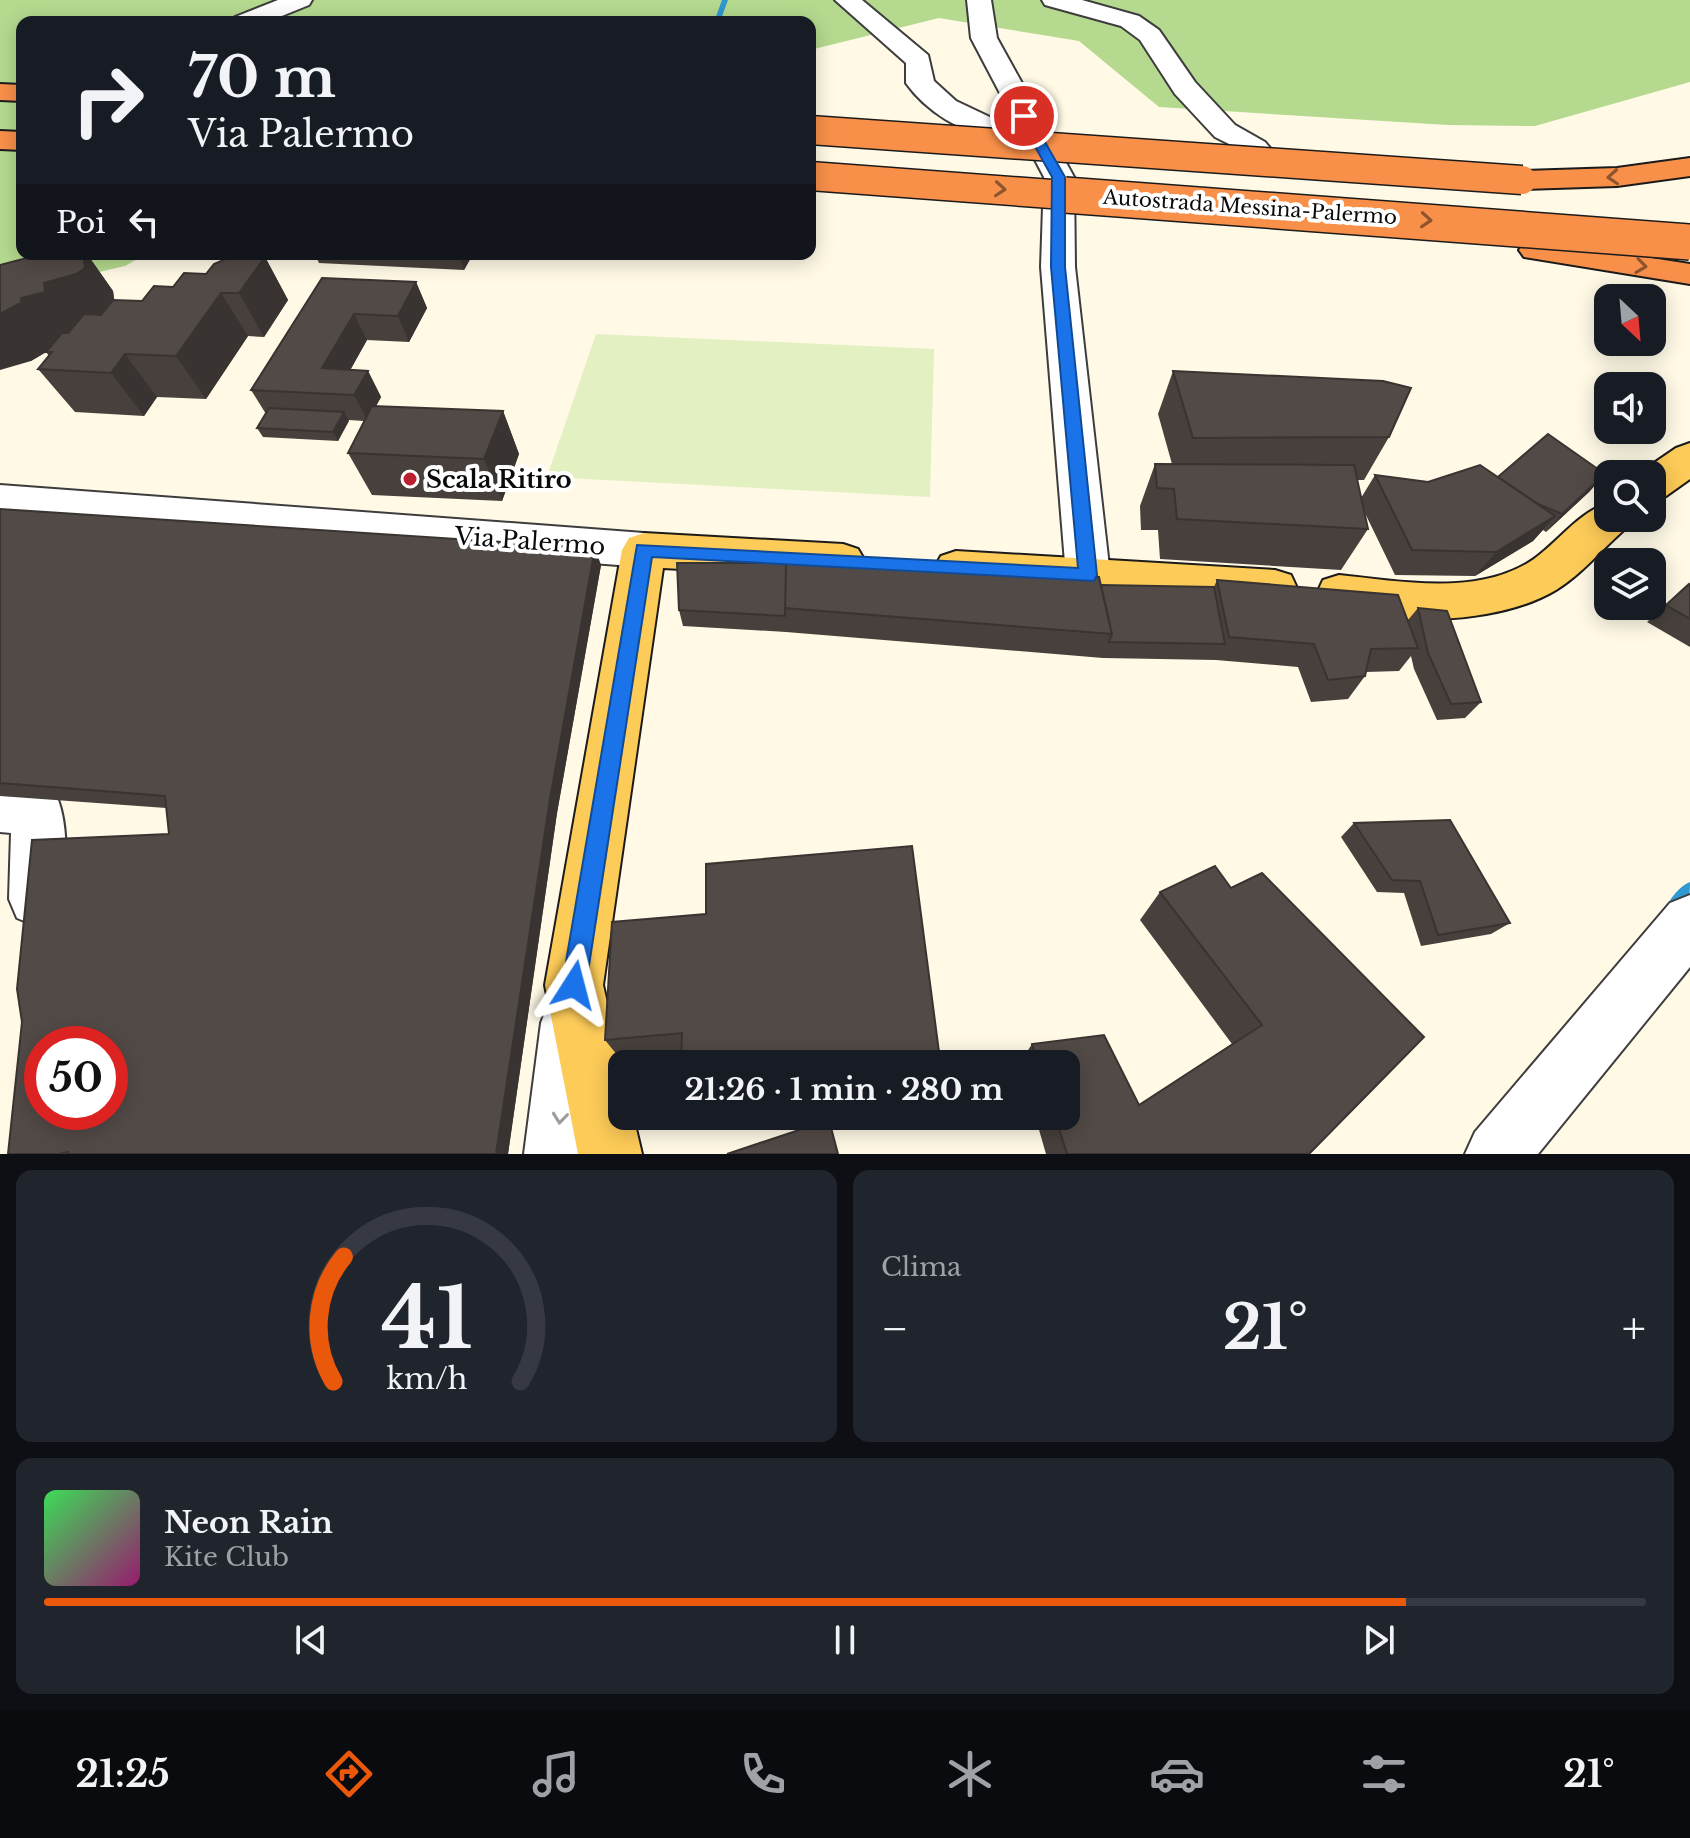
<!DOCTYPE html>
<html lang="it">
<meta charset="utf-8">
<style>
body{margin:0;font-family:"Libre Baskerville",serif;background:#20242c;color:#f1f3f6;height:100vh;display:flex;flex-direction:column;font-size:30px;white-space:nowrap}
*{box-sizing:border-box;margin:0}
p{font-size:26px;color:#9ea1a6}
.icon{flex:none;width:44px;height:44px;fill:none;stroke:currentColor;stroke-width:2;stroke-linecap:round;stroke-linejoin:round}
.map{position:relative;height:1154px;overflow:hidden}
.drawer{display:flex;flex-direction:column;gap:16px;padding:16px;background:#0d0f14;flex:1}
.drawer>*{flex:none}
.hud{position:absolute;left:16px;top:16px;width:800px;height:244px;border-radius:16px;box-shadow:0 4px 20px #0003;background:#171b24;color:#f1f3f6;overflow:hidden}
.needle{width:52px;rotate:154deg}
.tools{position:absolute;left:1594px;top:284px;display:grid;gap:16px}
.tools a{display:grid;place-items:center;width:72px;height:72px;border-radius:16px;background:#171b24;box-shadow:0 4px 20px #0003;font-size:40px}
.speed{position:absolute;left:24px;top:1026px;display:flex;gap:16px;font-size:40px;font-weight:700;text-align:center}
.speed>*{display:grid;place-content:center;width:104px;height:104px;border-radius:50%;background:#171b24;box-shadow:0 4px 20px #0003;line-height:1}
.speed .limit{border:12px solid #d22;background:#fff;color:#111}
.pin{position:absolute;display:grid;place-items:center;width:68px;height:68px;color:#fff;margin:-34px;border:4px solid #fff;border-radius:50%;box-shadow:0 2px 8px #0007}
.me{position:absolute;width:88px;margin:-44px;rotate:9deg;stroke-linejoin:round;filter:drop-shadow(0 0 6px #0008)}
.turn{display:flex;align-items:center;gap:28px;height:168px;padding:0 40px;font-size:36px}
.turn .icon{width:104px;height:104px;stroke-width:2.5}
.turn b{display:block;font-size:56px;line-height:68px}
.then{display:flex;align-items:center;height:76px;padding:0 40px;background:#0003;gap:16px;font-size:30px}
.big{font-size:60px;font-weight:700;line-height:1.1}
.drawer .widget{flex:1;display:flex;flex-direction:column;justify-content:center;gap:12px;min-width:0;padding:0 28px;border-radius:16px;background:#20242c}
.drawer .dial{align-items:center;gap:0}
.dial svg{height:208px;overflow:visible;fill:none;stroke:#363941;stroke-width:7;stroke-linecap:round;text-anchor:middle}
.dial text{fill:#f1f3f6;stroke:none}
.song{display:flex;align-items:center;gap:24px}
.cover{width:96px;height:96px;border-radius:12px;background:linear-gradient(135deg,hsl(130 70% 55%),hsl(320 70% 35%))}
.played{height:8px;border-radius:4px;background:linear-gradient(90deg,#ea580c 85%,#363941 85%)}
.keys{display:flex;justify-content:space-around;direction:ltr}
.heat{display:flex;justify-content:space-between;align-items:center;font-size:44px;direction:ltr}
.drawer .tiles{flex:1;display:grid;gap:16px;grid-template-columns:1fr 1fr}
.widget:last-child{grid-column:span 2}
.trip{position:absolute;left:608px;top:1050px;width:472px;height:80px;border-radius:16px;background:#171b24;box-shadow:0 4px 20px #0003;font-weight:700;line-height:80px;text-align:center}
.tabs{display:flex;height:128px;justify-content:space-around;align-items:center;background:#090b0e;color:#9ea1a6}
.tabs .icon{width:56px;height:56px}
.tabs .selected{color:#ea580c}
.tabs b{font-size:36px;color:#f1f3f6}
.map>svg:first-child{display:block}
</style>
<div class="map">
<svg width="1690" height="1154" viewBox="0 0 1690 1154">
<rect width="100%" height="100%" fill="#fff9e6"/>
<polygon fill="#b5da8f" points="0,0 1690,0 1690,82 1535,126 1447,125 1159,107 1079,41 939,18 810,50 810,22 22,22 22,254 146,254 125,266 0,295"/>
<polygon fill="#e3f0c2" points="596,334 934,349 930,497 547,477"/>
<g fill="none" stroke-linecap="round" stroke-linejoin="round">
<g fill="#2f99d1" fill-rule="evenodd">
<polygon points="722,0 728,0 720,22 714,22"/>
<path d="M1690 882C1690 896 1689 909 1674 915L1669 913 1666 908C1670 898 1680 886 1690 882Z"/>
</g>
<g stroke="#3d3d3d" stroke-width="4">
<g id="minor">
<polygon points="278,0 312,0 309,5 267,22 231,22 235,17"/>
<path d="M835 0H862L928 55 934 81 956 101 994 119 998 125 994 131C964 139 923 107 906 83V63Z"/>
<polygon points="967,0 991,0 997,38 1074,177 1075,267 1110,575 1104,587 1088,593 1072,587 1066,575 1041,267 1044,177 971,38"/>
<polygon points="1042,0 1082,0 1139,16 1159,30 1195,82 1235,125 1265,142 1270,148 1265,154 1255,157 1215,137 1175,94 1140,40 1121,26 1045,5"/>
<polygon points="0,485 644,533 659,538 666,550 659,562 644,567 0,517"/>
<path d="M0 784 38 788 56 795C70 825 68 888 55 918L36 926 17 918 9 899 11 833 0 832Z"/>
<polygon points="1690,895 1690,967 1538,1154 1465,1154 1475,1132 1670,903"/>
<polygon points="570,994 591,1002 599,1023 588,1154 524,1154 541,1023 549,1002"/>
</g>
</g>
<g stroke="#1b1b1b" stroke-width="4">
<g id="major">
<polygon points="1690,443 1690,479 1666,496 1652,500 1652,474 1638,474 1676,448"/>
<path d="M1608 503V518H1631L1625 529C1602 549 1582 574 1556 590 1498 625 1386 627 1323 606L1317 593 1323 580 1339 575C1401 581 1479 597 1534 559 1559 541 1579 512 1608 503Z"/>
<polygon points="644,533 843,544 858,549 865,561 858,573 843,578 663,568 603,985 622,1069 622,1116 633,1116 642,1154 578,1154 545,985 622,550 629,538"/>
<polygon points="956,551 1275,570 1291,575 1297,588 1291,601 1275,606 956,585 941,580 934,568 941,556"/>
</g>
</g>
<g stroke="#1b1b1b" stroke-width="4">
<g id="highway">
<polygon points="0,84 22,85 22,101 0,100"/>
<polygon points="0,131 22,132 22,150 0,149"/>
<polygon points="1690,158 1690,176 1617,186 1522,189 1511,187 1507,180 1511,173 1522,171 1617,168"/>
<polygon points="1536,240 1690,264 1690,284 1524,257 1519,250 1524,243"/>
</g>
</g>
<use href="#minor" fill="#fff" fill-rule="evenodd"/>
<use href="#major" fill="#fdcb58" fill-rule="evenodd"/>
<use href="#highway" fill="#f9904a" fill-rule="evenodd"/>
<g stroke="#1b1b1b" stroke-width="31" stroke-linecap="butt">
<g id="highway-bridge-far1">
<polyline points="810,130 1522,180"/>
<polyline points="810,176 1092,197"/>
</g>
</g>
<g stroke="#1b1b1b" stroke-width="38" stroke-linecap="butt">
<polyline id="highway-bridge" points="1065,195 1690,242"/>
</g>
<use href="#highway-bridge-far1" stroke="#f9904a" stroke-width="28"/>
<use href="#highway-bridge" stroke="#f9904a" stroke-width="35"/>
</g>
<g fill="#47403c">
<polygon points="42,254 87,254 113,291 114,300 142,301 206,274 265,257 288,300 264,337 248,336 206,399 157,397 144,416 75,412 38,369 49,356 46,352 31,361"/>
<polygon points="315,254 473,254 464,270 319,263"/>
<polygon points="322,278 416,282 427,308 409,342 367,340 350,370 368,371 381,397 376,406 503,411 519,454 502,501 372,495 348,453 364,421 349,420 338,441 263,437 257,428 266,414 251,390"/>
<polygon points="1173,371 1389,437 1364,480 1357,480 1361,498 1375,475 1428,482 1498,477 1605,474 1589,492 1546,532 1543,530 1533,541 1475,576 1395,575 1363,509 1368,529 1341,570 1160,559 1158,530 1141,530 1140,506 1155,464 1172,464 1158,414"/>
<polygon points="0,509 601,565 557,813 508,1154 8,1154 169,834 166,808 0,796"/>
<polygon points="1217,580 1408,620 1418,608 1481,702 1465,718 1437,720 1414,669 1411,656 1399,671 1366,672 1365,676 1348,699 1311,702 1298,667 1216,660 1103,658 786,632 683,626 679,610 1101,585 1214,587"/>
<polygon points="1689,584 1690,585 1690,647 1647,622"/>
<polygon points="1354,823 1510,923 1491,934 1421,946 1404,893 1377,892 1341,837"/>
<polygon points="1215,866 1309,1154 1046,1154 1035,1116 1066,1116 1066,1064 1019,1064 1032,1044 1139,1105 1232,1044 1140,920 1160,892"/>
<polygon points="706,914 939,1052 935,1064 681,1064 681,1050 618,1056 605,1040"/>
</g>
<g fill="#393431">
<polygon points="83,254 87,254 113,291 116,311 31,361 0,370 0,314"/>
<polygon points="459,254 473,254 464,270"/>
<polygon points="265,257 288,300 264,337 239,293"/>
<polygon points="416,282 427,308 409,342 398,316"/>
<polygon points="221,293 248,336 206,399 176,356"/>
<polygon points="354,314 367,340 337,394 322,368"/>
<polygon points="125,354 157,397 144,416 111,373"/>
<polygon points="368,371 381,397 368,421 354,395"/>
<polygon points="503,411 519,454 502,501 484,459"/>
<polygon points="344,412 349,421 338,441 333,432"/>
<polygon points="1605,474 1589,492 1546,532 1562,514"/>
<polygon points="1555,516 1533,541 1475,576 1496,552"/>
<polygon points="595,548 601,565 557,813 508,1154 496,1154 550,799"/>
</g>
<g fill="#524a46" stroke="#393431" stroke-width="2" fill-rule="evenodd">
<polygon points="42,254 83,254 85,268 76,274 44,283 45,292 21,298 21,303 0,314 0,265"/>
<polygon points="235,255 265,257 239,293 221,293 176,356 125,354 111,373 38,369 52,352 46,352 62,333 68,333 84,314 101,315 113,300 142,301 154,286 173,287 184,273 206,274 214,264"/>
<polygon points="322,278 416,282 398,316 354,314 322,368 368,371 354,395 251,390"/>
<polygon points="1173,371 1383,381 1411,388 1389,437 1193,438"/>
<polygon points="372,406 503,411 484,459 348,453"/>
<polygon points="269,408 344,412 333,432 257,428"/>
<polygon points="1548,434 1605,474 1562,514 1538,504 1498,477"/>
<polygon points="1155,464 1354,465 1368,529 1177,519 1174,489 1157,488"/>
<polygon points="1480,465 1555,516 1496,552 1412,550 1375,475 1428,482"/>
<path d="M0 509 595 548 550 799 496 1154H68V1152L59 1154H8L22 1022 17 989 32 840 169 834 165 796 0 783ZM42 1044H110V1112H42Z"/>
<polygon points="786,555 1099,577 1112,634 784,608"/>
<polygon points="677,563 786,563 785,616 679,610"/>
<polygon points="1217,580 1398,595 1418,648 1371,649 1365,676 1328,680 1314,644 1229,637"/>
<polygon points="1689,584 1690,585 1690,619 1666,605"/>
<polygon points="1101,585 1214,587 1225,644 1109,642 1112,634"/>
<polygon points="1418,608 1447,611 1481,702 1451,704 1428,653"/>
<polygon points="1450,820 1510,923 1438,935 1420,881 1392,880 1354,823"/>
<polygon points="912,846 939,1052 822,1064 681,1064 682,1033 605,1040 612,922 706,914 706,864"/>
<polygon points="1215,866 1231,888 1262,873 1424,1037 1309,1154 1067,1154 1055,1116 1066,1116 1066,1064 1038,1064 1032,1044 1104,1035 1139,1105 1262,1025 1160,892"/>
<polygon points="829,1120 838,1154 727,1154"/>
</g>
<defs><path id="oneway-chevron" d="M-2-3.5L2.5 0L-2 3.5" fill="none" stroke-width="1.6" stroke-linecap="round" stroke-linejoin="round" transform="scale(2)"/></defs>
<g stroke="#8d542d">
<use href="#oneway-chevron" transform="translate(1613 177) rotate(176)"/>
<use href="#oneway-chevron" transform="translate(1000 189) rotate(4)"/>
<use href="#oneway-chevron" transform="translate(1426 220) rotate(4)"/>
<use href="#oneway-chevron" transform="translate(1641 266) rotate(8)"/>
</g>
<use stroke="#9d9d9d" href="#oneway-chevron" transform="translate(560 1118) rotate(96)"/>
<polygon fill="#1a73e8" stroke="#114b97" stroke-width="2" points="1024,113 1030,116 1065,177 1065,267 1097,575 1094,581 652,557 586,985 582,993 574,997 566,993 562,985 637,545 1078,568 1051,267 1052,177 1018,116"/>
<circle fill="#bc1f30" stroke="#fff" stroke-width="3" cx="410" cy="479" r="8"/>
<g text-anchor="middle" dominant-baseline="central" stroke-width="8" stroke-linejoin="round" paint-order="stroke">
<g font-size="20" fill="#0a0a0a" stroke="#fff">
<text transform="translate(1250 207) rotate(4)">Autostrada Messina-Palermo</text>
</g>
<g font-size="24" font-weight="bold" fill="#0a0a0a" stroke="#fff" text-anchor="start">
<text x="426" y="479">Scala Ritiro</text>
</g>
<g font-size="24" fill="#0a0a0a" stroke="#fff">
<text transform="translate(530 541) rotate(4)">Via Palermo</text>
</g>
</g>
</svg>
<div class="tools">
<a><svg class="needle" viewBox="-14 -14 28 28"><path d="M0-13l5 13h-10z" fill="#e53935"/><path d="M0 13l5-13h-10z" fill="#9ea1a6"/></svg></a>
<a><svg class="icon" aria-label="sound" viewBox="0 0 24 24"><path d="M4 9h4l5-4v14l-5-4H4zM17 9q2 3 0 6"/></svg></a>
<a><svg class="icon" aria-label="search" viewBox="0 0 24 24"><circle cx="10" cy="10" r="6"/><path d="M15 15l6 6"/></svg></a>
<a><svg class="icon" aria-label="layers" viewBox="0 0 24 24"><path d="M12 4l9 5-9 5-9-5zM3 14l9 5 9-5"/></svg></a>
</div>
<div class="speed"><div class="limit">50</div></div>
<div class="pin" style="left:1024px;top:116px;background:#d93025"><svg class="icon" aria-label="arrive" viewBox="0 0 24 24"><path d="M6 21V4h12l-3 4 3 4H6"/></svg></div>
<svg class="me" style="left:574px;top:985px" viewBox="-20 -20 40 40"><path d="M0-17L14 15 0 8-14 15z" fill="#1a73e8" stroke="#fff" stroke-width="4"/></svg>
<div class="trip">21:26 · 1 min · 280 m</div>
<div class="hud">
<div class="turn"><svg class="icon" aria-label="right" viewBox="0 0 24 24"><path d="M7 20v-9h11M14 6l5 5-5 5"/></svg><div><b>70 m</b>Via Palermo</div></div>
<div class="then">Poi<svg class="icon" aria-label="left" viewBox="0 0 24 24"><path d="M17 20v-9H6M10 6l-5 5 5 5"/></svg></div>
</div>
</div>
<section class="drawer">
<div class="tiles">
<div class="widget dial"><svg viewBox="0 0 100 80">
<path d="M14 69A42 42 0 1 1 86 69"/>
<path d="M14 69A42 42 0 0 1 18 21" stroke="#ea580c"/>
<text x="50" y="56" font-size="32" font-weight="700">41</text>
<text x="50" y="72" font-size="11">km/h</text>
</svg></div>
<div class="widget"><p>Clima</p>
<div class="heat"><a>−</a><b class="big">21°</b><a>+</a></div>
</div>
<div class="widget">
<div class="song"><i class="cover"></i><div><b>Neon Rain</b><p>Kite Club</p></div></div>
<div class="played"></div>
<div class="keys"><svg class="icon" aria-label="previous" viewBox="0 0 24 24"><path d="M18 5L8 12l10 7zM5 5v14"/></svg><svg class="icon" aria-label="pause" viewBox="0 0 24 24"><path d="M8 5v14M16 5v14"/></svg><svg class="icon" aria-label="next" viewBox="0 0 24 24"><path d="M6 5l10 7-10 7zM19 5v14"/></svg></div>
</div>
</div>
</section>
<nav class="tabs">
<b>21:25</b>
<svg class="icon selected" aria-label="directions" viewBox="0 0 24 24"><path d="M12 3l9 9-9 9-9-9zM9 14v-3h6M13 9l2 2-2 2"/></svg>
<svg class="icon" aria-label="music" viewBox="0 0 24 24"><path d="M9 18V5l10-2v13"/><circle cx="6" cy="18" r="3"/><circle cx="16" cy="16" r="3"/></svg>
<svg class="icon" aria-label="phone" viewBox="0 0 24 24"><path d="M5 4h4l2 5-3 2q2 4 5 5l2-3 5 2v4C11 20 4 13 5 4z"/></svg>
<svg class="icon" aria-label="climate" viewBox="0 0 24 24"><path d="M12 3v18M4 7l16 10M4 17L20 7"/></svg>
<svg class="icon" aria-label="car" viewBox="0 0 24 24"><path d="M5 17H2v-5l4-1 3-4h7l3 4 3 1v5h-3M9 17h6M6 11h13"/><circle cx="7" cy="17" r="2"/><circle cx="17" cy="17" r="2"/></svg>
<svg class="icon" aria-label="filters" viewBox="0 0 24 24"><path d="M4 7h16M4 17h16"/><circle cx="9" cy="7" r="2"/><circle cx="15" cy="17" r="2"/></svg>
<b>21°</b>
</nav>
